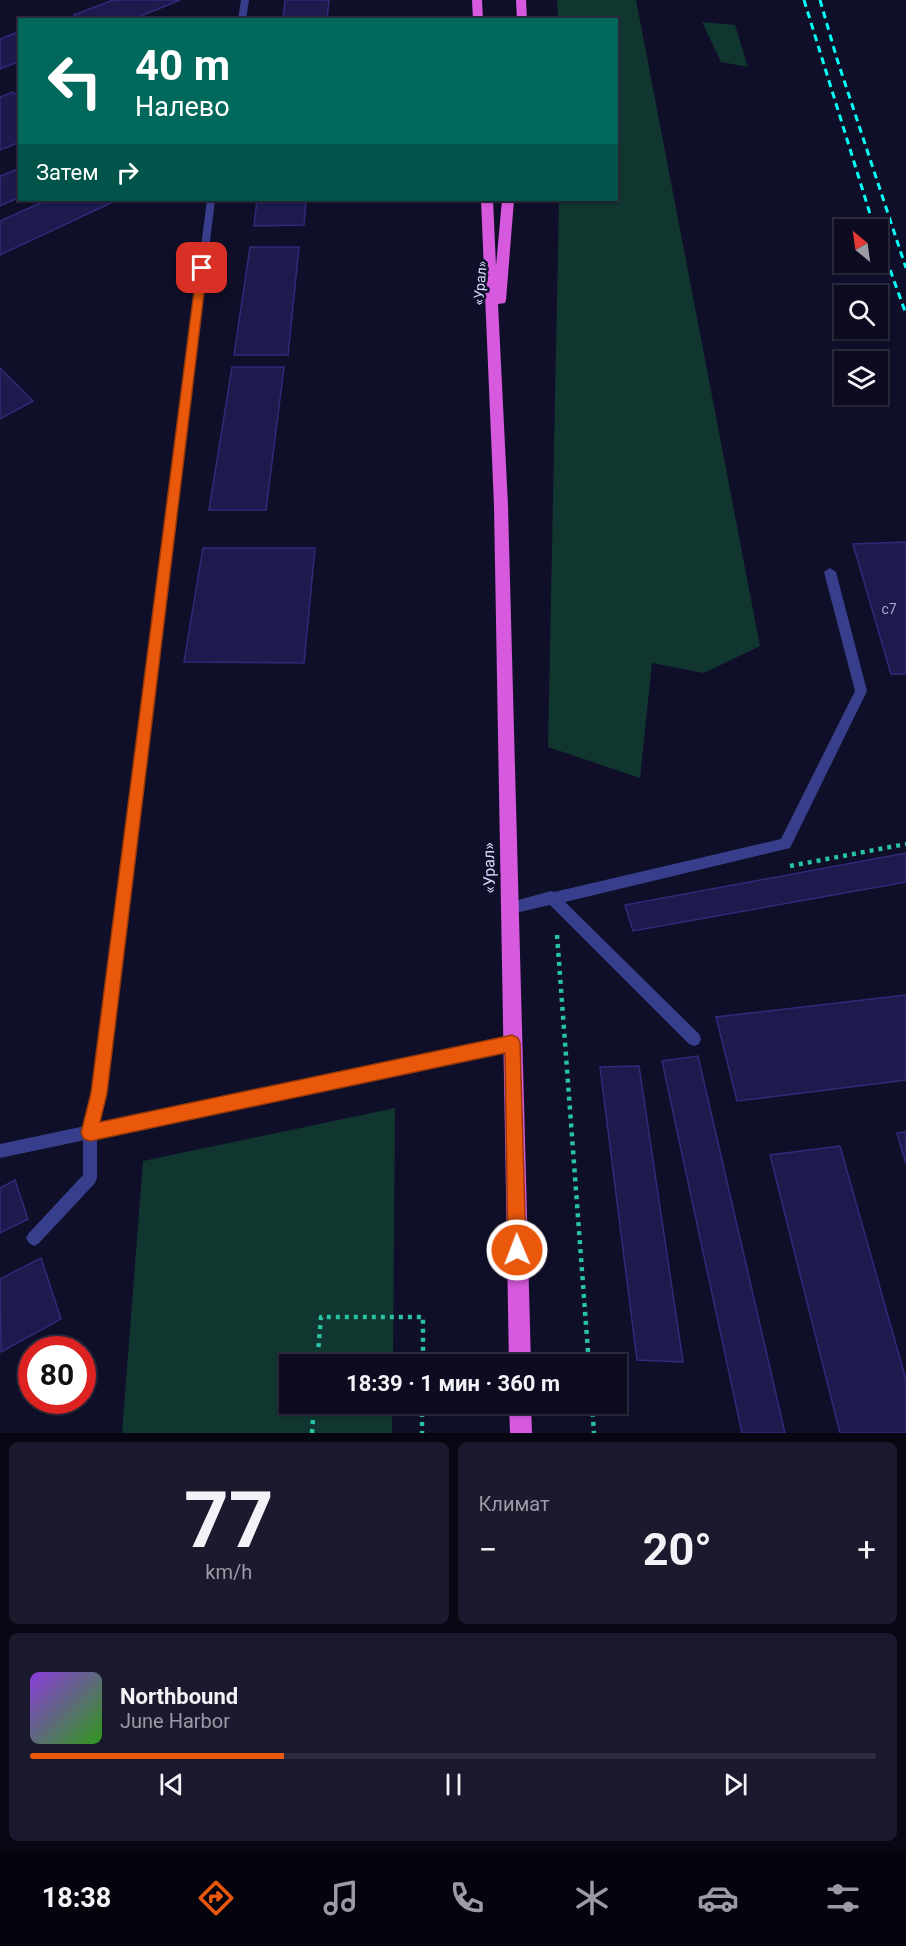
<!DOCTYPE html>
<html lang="ru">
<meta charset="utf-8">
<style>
body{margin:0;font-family:Roboto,sans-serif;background:#1a192d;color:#f1f3f6;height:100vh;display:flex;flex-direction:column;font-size:22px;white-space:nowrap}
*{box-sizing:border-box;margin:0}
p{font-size:20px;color:#9a9ba5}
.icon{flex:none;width:33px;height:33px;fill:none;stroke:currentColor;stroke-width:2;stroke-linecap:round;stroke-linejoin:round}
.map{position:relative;height:1433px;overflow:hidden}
.drawer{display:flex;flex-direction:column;gap:9px;padding:9px;background:#070612;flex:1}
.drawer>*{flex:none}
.guide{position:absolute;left:18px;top:18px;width:600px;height:183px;border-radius:0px;box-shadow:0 2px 4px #0004,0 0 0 2px #2c2b3e;background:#00695c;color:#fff;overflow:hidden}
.needle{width:39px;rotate:331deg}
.buttons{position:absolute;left:834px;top:219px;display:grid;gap:12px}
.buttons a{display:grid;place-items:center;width:54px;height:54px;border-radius:0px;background:#0c0b20;box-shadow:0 2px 4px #0004,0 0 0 2px #2c2b3e;font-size:30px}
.speed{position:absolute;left:18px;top:1336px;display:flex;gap:12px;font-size:30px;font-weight:700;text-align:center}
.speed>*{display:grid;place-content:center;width:78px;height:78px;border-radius:50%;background:#0c0b20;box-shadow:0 2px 4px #0004,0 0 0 2px #2c2b3e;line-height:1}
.speed .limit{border:9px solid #d22;background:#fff;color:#111}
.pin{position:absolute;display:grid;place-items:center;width:51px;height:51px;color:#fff;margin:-26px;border-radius:12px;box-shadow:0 3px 9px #0006}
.me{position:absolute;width:66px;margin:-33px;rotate:359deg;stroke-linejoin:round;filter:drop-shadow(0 0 4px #0008)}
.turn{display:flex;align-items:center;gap:21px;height:126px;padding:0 18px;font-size:27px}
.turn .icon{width:78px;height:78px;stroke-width:2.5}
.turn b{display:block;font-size:42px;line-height:51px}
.then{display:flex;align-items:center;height:57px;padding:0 18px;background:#0003;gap:12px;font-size:22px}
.big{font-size:45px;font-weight:700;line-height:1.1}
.drawer .tile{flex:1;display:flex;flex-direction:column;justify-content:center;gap:9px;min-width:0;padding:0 21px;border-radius:9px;background:#1a192d}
.drawer .dial{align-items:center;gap:0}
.dial b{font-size:78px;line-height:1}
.song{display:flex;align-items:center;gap:18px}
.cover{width:72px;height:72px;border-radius:9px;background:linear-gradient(135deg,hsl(270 70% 55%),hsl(110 70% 35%))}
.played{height:6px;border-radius:3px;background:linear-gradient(90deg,#ea580c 30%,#2c2b3e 30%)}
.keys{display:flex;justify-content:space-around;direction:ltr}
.heat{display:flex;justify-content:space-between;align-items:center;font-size:33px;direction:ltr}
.drawer .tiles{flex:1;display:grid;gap:9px;grid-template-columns:1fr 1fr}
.tile:last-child{grid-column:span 2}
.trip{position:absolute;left:279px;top:1354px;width:348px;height:60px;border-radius:0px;background:#0c0b20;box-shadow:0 2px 4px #0004,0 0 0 2px #2c2b3e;font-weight:700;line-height:60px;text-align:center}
.dock{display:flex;height:96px;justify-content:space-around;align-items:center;background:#05040d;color:#9a9ba5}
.dock .icon{width:42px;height:42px}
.dock .on{color:#ea580c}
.dock b{font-size:27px;color:#f1f3f6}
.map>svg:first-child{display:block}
</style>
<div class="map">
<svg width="906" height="1433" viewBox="0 0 906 1433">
<rect width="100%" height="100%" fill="#100f2a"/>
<g fill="#11352f">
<polygon points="557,0 636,0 760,646 704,673 652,663 640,778 548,747 559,200 616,200 616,20 558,19"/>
<polygon points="702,22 735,25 748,67 721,62"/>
<polygon points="395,1108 393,1365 290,1365 290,1404 392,1404 392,1433 122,1433 143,1161"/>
</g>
<g fill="#1d1a4d" stroke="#302a7a" stroke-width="1.5">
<polygon points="113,0 180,0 131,20 80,20 74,15"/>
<polygon points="285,0 329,0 327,20 283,20"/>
<polygon points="20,31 20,61 0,69 0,39"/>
<polygon points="13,92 20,98 20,142 0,150 0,97"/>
<polygon points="20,168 20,197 0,206 0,176"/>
<polygon points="47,200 117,200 0,255 0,221"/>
<polygon points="257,200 306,200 304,225 254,226"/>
<polygon points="250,247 299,247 288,355 234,355"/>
<polygon points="232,367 284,367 266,510 209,510"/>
<polygon points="0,368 33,401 0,419"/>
<polygon points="906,542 906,674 891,674 853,544"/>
<polygon points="203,548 315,548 304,663 184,662"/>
<polygon points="906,853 906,882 633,931 625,905"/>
<polygon points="906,995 906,1080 737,1101 716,1017"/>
<polygon points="698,1056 785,1433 742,1433 662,1061"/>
<polygon points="639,1066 683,1362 637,1360 600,1067"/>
<polygon points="906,1132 906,1164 897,1133"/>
<polygon points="840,1146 906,1380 906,1433 840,1433 770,1155"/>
<polygon points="15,1180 28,1219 0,1233 0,1188"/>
<polygon points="41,1258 61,1319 1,1352 0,1279"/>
</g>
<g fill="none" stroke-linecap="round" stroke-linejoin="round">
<g stroke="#28c3a5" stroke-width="4.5" stroke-dasharray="4 5" stroke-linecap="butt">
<polyline points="790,866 906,844"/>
<polyline points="557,935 589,1365"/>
<polyline points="317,1365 321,1317 423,1317 423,1365"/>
<polyline points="422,1404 422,1433"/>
<polyline points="592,1404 594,1433"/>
<polyline points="312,1433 314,1404"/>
</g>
<g fill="#373f8c" fill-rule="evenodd">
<polygon points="241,0 249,0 246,20 238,20"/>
<polygon points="207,200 215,200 106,1093 97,1133 97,1178 95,1183 39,1243 34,1246 29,1243 26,1238 29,1233 83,1175 83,1133 92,1093"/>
<polygon points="830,568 836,572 867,691 790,848 565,902 699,1034 701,1039 699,1044 694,1046 689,1044 550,905 511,914 506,912 504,908 506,904 511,902 551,891 554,892 781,839 855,691 824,572"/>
</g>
<polygon fill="#373f8c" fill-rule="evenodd" points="512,1036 517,1038 519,1043 517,1048 512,1050 0,1158 0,1144"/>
<g fill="#d659de" fill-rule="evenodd">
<polygon points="472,0 482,0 483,20 473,20"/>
<polygon points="516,0 526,0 527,20 517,20"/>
<polygon points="481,200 493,200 496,266 502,200 514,200 506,300 505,303 498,304 508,506 531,1365 509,1365 494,506"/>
<polygon points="509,1404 531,1404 532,1433 510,1433"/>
</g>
<g stroke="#04fff7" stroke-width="3" stroke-dasharray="7 5" stroke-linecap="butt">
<polyline points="804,0 875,230"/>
<polyline points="820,0 837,59 906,268"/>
<polyline points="878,236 906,314"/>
</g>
</g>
<polygon fill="#ea580c" stroke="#983908" stroke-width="1.5" points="202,265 207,268 107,1093 100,1122 512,1035 518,1038 520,1043 526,1250 523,1256 517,1259 511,1256 508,1250 505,1053 90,1141 84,1139 81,1133 91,1093 197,268"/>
<g text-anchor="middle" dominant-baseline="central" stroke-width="5" stroke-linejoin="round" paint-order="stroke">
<g font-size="14" fill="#d8d9ff" stroke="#100f2a">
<text transform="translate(480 283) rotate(-85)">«Урал»</text>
</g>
<g font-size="14" fill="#a9a9d2">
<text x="889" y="609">с7</text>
</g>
<g font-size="16" fill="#d8d9ff" stroke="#100f2a">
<text transform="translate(489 868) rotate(-91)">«Урал»</text>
</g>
</g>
</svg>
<div class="buttons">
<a><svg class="needle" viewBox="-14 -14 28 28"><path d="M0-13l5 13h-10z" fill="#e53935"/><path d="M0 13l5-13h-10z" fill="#9a9ba5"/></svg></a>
<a><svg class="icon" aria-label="search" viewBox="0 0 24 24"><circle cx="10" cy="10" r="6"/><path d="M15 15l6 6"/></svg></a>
<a><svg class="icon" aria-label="layers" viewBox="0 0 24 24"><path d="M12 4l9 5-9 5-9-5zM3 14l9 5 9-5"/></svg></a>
</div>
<div class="speed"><div class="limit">80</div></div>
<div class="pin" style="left:202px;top:268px;background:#d93025"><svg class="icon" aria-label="arrive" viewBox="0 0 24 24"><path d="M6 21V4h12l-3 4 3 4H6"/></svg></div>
<svg class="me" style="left:517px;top:1250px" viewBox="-20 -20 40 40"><circle r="17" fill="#ea580c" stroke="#fff" stroke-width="3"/><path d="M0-11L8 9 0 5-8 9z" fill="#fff"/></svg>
<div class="trip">18:39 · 1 мин · 360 m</div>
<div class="guide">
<div class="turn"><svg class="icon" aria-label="left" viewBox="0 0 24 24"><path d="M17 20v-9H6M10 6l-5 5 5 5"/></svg><div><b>40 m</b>Налево</div></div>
<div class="then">Затем<svg class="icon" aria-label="right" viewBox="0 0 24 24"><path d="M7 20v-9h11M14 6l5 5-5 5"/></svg></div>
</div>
</div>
<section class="drawer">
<div class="tiles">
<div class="tile dial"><b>77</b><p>km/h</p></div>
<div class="tile"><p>Климат</p>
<div class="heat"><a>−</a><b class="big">20°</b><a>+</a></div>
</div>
<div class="tile">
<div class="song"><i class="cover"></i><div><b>Northbound</b><p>June Harbor</p></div></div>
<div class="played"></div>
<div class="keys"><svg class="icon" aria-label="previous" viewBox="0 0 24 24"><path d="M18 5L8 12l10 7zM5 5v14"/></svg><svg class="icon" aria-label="pause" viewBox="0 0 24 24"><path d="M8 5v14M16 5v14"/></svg><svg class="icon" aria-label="next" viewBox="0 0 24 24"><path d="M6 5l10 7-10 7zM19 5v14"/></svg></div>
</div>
</div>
</section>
<nav class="dock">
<b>18:38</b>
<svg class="icon on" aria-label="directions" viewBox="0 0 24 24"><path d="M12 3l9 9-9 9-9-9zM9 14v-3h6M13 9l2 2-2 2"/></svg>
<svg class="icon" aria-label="music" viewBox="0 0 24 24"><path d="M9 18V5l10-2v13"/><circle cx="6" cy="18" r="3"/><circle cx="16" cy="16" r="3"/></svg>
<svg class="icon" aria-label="phone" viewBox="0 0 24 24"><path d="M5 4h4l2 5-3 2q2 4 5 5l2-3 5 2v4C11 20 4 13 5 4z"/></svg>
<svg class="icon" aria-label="climate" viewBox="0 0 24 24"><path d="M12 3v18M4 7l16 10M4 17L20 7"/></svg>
<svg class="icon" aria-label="car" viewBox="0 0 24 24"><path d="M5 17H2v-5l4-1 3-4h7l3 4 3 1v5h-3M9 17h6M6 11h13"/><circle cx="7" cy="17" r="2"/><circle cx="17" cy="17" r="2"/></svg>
<svg class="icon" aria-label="filters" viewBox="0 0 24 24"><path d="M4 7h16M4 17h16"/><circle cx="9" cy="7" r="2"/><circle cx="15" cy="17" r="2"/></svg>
</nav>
